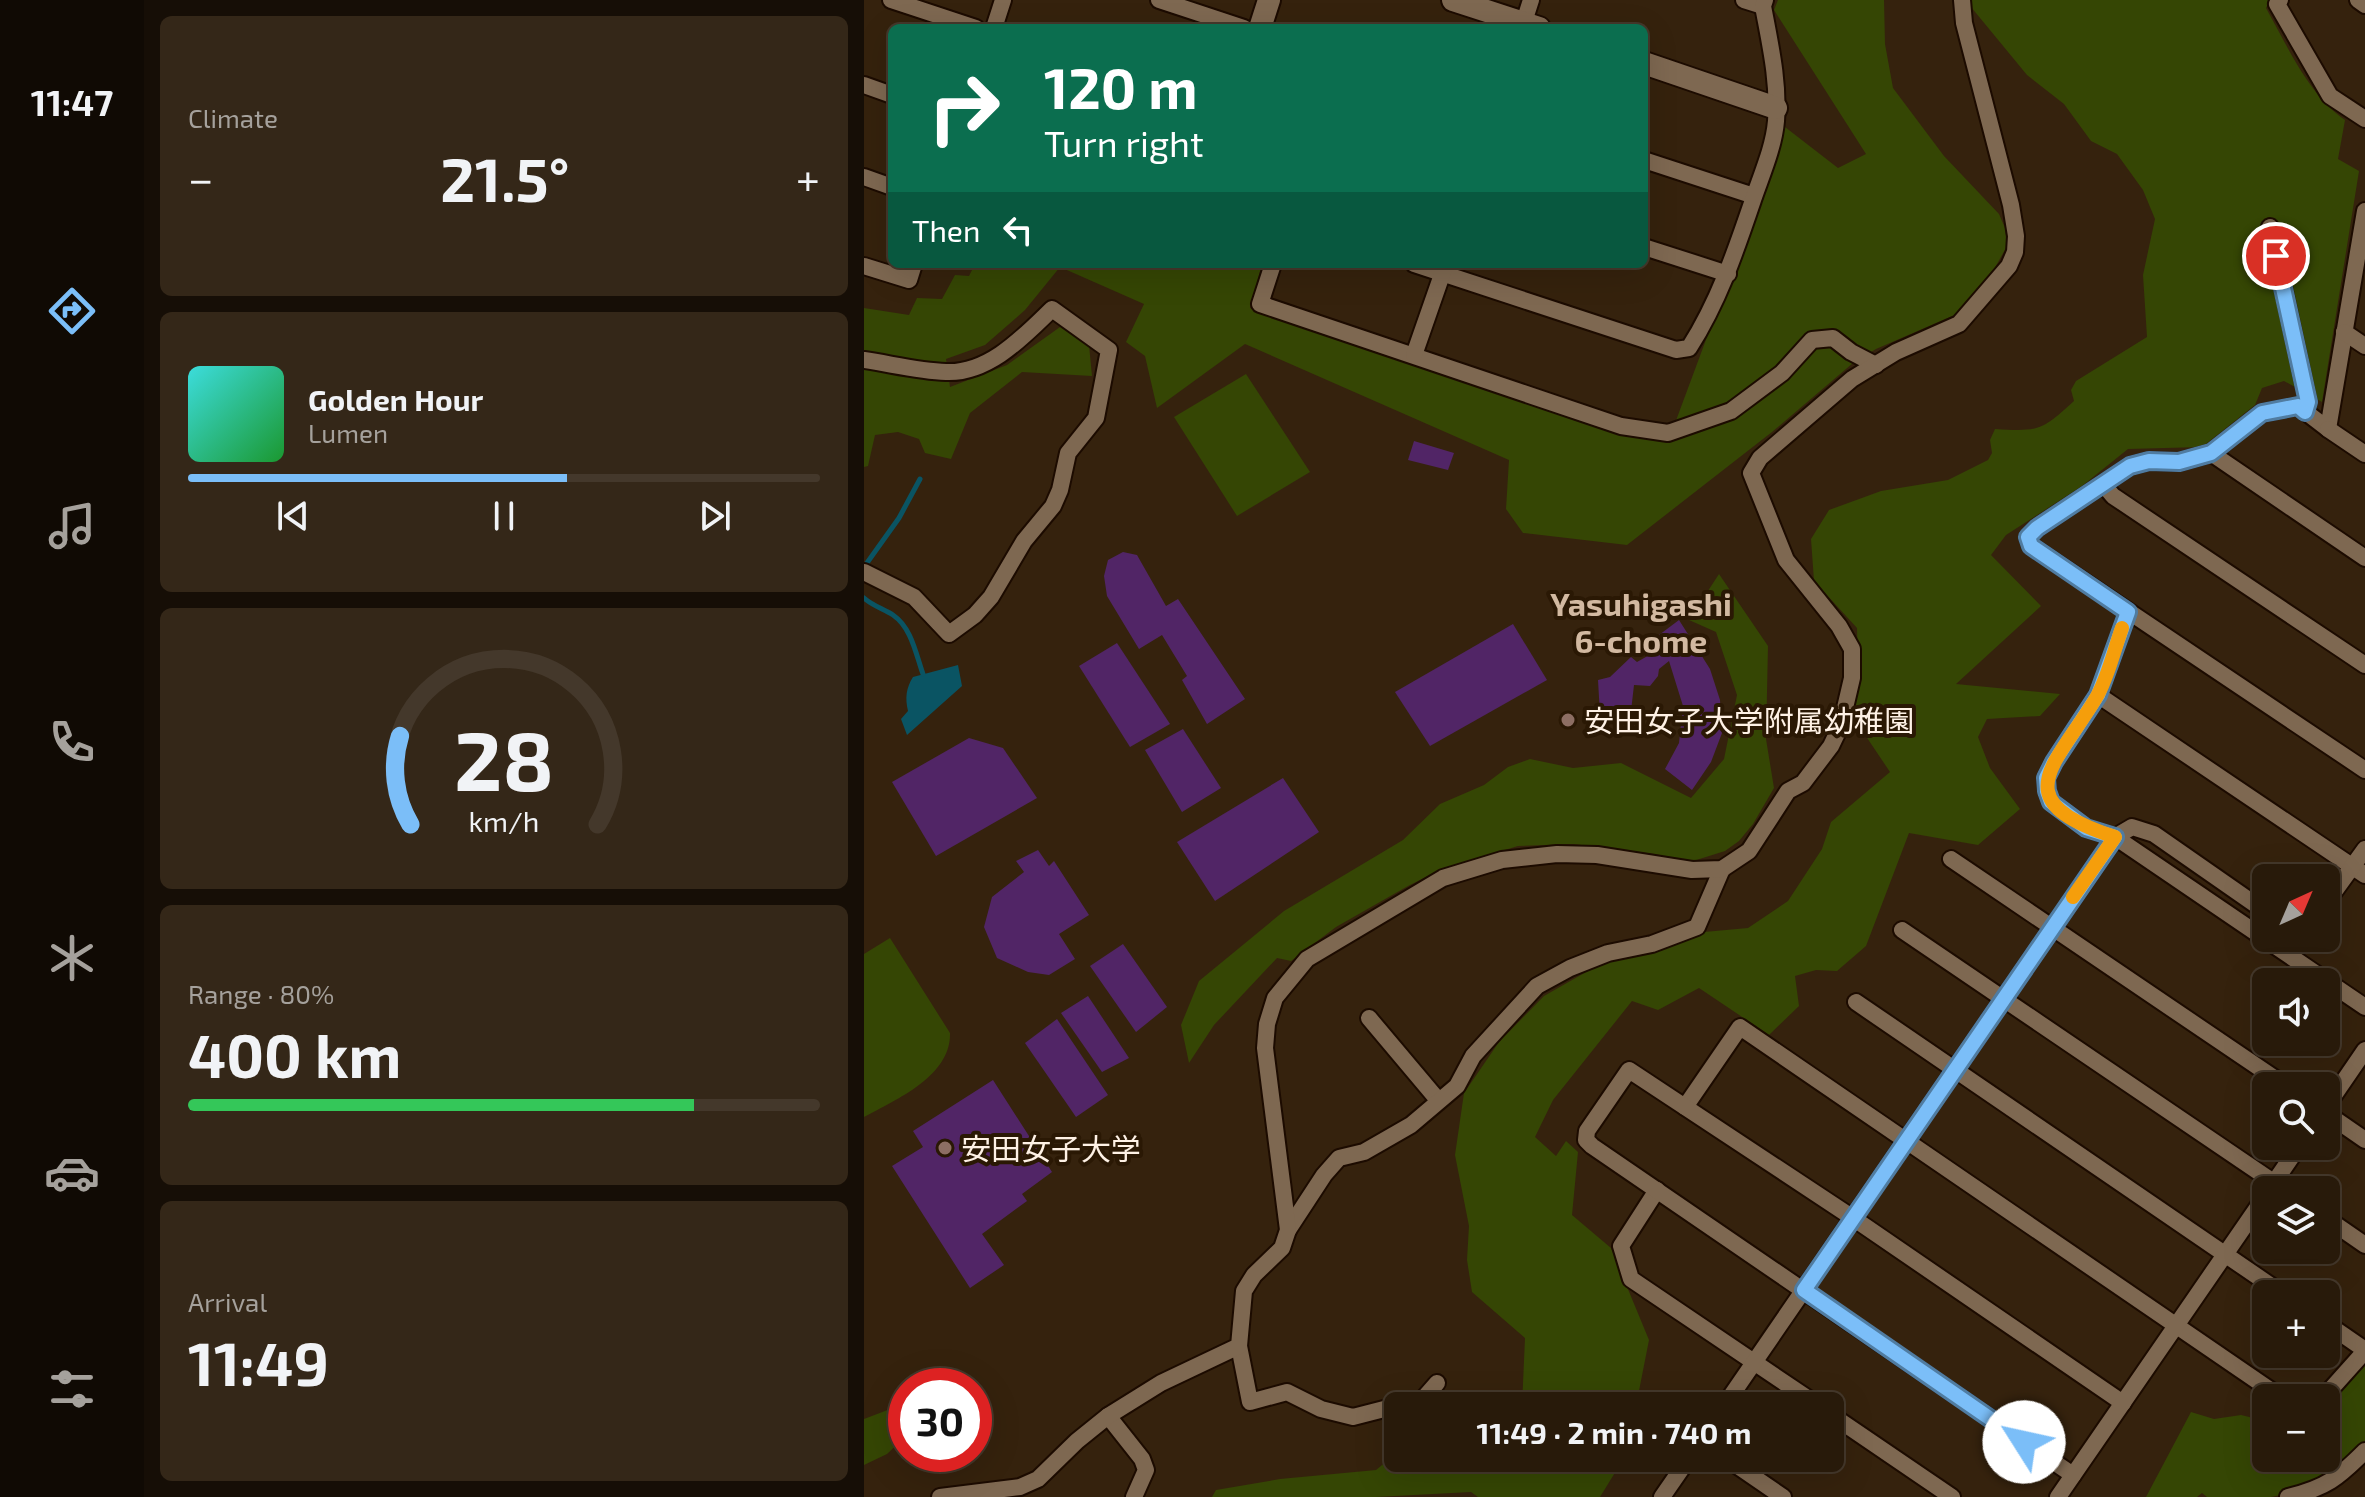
<!DOCTYPE html>
<meta charset="utf-8">
<style>
body{margin:0;font-family:"Exo 2","Noto Sans JP",sans-serif;background:#342718;color:#f1f3f6;height:100vh;display:flex;flex-direction:column;font-size:30px;white-space:nowrap}
*{box-sizing:border-box;margin:0}
p{font-size:26px;color:#a5a19c}
.icon{flex:none;width:44px;height:44px;fill:none;stroke:currentColor;stroke-width:2;stroke-linecap:round;stroke-linejoin:round}
.map{position:relative;flex:1;overflow:hidden}
.sheet{display:flex;flex-direction:column;gap:16px;padding:16px;background:#160e06;width:720px}
.sheet>*{flex:none}
.banner{position:absolute;left:24px;top:24px;width:760px;height:244px;border-radius:12px;box-shadow:0 8px 32px #0002,0 0 0 2px #44382b;background:#0b6e4f;color:#fff;overflow:hidden}
.needle{width:52px;rotate:44deg}
.tools{position:absolute;left:1388px;top:864px;display:grid;gap:16px}
.tools a{display:grid;place-items:center;width:88px;height:88px;border-radius:12px;background:#281a0a;box-shadow:0 8px 32px #0002,0 0 0 2px #44382b;font-size:40px}
.speed{position:absolute;left:24px;top:1368px;display:flex;gap:16px;font-size:40px;font-weight:700;text-align:center}
.speed>*{display:grid;place-content:center;width:104px;height:104px;border-radius:50%;background:#281a0a;box-shadow:0 8px 32px #0002,0 0 0 2px #44382b;line-height:1}
.speed .limit{border:12px solid #d22;background:#fff;color:#111}
.pin{position:absolute;display:grid;place-items:center;width:68px;height:68px;color:#fff;margin:-34px;border:4px solid #fff;border-radius:50%;box-shadow:0 2px 8px #0007}
.me{position:absolute;width:88px;margin:-44px;rotate:305deg;stroke-linejoin:round;filter:drop-shadow(0 0 6px #0008)}
.turn{display:flex;align-items:center;gap:28px;height:168px;padding:0 24px;font-size:36px}
.turn .icon{width:104px;height:104px;stroke-width:2.5}
.turn b{display:block;font-size:56px;line-height:68px}
.then{display:flex;align-items:center;height:76px;padding:0 24px;background:#0003;gap:16px;font-size:30px}
.big{font-size:60px;font-weight:700;line-height:1.1}
.sheet .widget{flex:1;display:flex;flex-direction:column;justify-content:center;gap:12px;min-width:0;padding:0 28px;border-radius:12px;background:#342718}
.sheet .dial{align-items:center;gap:0}
.dial svg{height:208px;overflow:visible;fill:none;stroke:#44382b;stroke-width:7;stroke-linecap:round;text-anchor:middle}
.dial text{fill:#f1f3f6;stroke:none}
.song{display:flex;align-items:center;gap:24px}
.cover{width:96px;height:96px;border-radius:12px;background:linear-gradient(135deg,hsl(180 70% 55%),hsl(130 70% 35%))}
.played{height:8px;border-radius:4px;background:linear-gradient(90deg,#7bbef8 60%,#44382b 60%)}
.keys{display:flex;justify-content:space-around;direction:ltr}
.heat{display:flex;justify-content:space-between;align-items:center;font-size:44px;direction:ltr}
.charge{height:12px;border-radius:6px;background:linear-gradient(90deg,#34c759 80%,#44382b 0)}
.trip{position:absolute;left:520px;top:1392px;width:460px;height:80px;border-radius:12px;background:#281a0a;box-shadow:0 8px 32px #0002,0 0 0 2px #44382b;font-weight:700;line-height:80px;text-align:center}
main{display:flex;flex:1;min-height:0}
.dock{display:flex;flex-direction:column;width:144px;justify-content:space-around;align-items:center;background:#100a04;color:#a5a19c}
.dock .icon{width:56px;height:56px}
.dock .active{color:#7bbef8}
.dock b{font-size:36px;color:#f1f3f6}
.map>svg:first-child{display:block}
</style>
<main>
<nav class="dock">
<b>11:47</b>
<svg class="icon active" aria-label="directions" viewBox="0 0 24 24"><path d="M12 3l9 9-9 9-9-9zM9 14v-3h6M13 9l2 2-2 2"/></svg>
<svg class="icon" aria-label="music" viewBox="0 0 24 24"><path d="M9 18V5l10-2v13"/><circle cx="6" cy="18" r="3"/><circle cx="16" cy="16" r="3"/></svg>
<svg class="icon" aria-label="phone" viewBox="0 0 24 24"><path d="M5 4h4l2 5-3 2q2 4 5 5l2-3 5 2v4C11 20 4 13 5 4z"/></svg>
<svg class="icon" aria-label="climate" viewBox="0 0 24 24"><path d="M12 3v18M4 7l16 10M4 17L20 7"/></svg>
<svg class="icon" aria-label="car" viewBox="0 0 24 24"><path d="M5 17H2v-5l4-1 3-4h7l3 4 3 1v5h-3M9 17h6M6 11h13"/><circle cx="7" cy="17" r="2"/><circle cx="17" cy="17" r="2"/></svg>
<svg class="icon" aria-label="filters" viewBox="0 0 24 24"><path d="M4 7h16M4 17h16"/><circle cx="9" cy="7" r="2"/><circle cx="15" cy="17" r="2"/></svg>
</nav>
<section class="sheet">
<div class="widget"><p>Climate</p>
<div class="heat"><a>−</a><b class="big">21.5°</b><a>+</a></div>
</div>
<div class="widget">
<div class="song"><i class="cover"></i><div><b>Golden Hour</b><p>Lumen</p></div></div>
<div class="played"></div>
<div class="keys"><svg class="icon" aria-label="previous" viewBox="0 0 24 24"><path d="M18 5L8 12l10 7zM5 5v14"/></svg><svg class="icon" aria-label="pause" viewBox="0 0 24 24"><path d="M8 5v14M16 5v14"/></svg><svg class="icon" aria-label="next" viewBox="0 0 24 24"><path d="M6 5l10 7-10 7zM19 5v14"/></svg></div>
</div>
<div class="widget dial"><svg viewBox="0 0 100 80">
<path d="M14 69A42 42 0 1 1 86 69"/>
<path d="M14 69A42 42 0 0 1 10 35" stroke="#7bbef8"/>
<text x="50" y="56" font-size="32" font-weight="700">28</text>
<text x="50" y="72" font-size="11">km/h</text>
</svg></div>
<div class="widget"><p>Range · 80%</p><b class="big">400 km</b><div class="charge"></div></div>
<div class="widget"><p>Arrival</p><b class="big">11:49</b></div>
</section>
<div class="map">
<svg width="1501" height="1497" viewBox="0 0 1501 1497">
<rect width="100%" height="100%" fill="#35220d"/>
<g fill="#354604">
<polygon points="914,0 1020,0 1021,44 1029,88 1080,156 1135,214 1141,228 1143,246 1123,282 1093,314 1012,349 989,363 908,432 763,545 659,533 642,509 645,460 381,344 293,408 281,356 262,342 280,304 196,267 161,310 121,345 82,359 86,387 143,365 196,327 225,345 228,376 158,372 106,413 87,459 61,453 55,439 34,432 11,435 4,466 0,467 0,308 45,315 53,298 78,299 91,275 105,276 111,264 398,264 386,308 804,442 921,127 974,168 1002,154 910,10"/>
<path d="M1108 0H1406L1402 8C1424 47 1444 94 1481 120L1474 159 1495 171 1458 402 1420 381 1398 388 1391 405 1338 447 1264 449 1218 486 1142 535 1127 555 1177 606 1092 684 1196 694 1176 716 1123 719 1114 737 1126 768 1156 809 1114 845 1045 833 1002 946 973 971 952 970 931 976 935 1006 905 1035 835 988 794 1010 768 1001 689 1100 671 1137 692 1156 702 1141 714 1152 708 1215 747 1248 785 1340 772 1406H658L661 1338 608 1292 603 1260 605 1226 591 1155 600 1093 635 1042 680 996 745 959 840 932 884 928 924 901 958 849 967 822 1026 772 987 714 994 672 993 628 950 581 947 539 965 510 1017 491 1084 480 1124 460 1128 453 1126 440 1131 429C1176 432 1178 430 1210 401L1207 390 1212 381 1283 337 1279 275 1291 219 1279 190 1253 154 1227 141 1200 104 1163 75 1107 7Z"/>
<polygon points="382,374 446,472 373,516 310,417"/>
<polygon points="855,574 904,646 902,739 910,788 889,824 875,841 861,851 826,862 791,854 709,844 654,846 578,869 544,886 472,927 427,961 413,958 350,1025 325,1063 317,1025 335,981 420,911 539,840 576,804 620,785 644,767 666,759 709,768 757,763 827,798 860,759 873,695 852,632 825,620"/>
<path d="M26 938 86 1033C87 1076 33 1099 0 1117V954Z"/>
<path d="M1501 1354V1445C1475 1470 1444 1491 1407 1497 1387 1497 1363 1497 1343 1497L1338 1493 1333 1497H1282L1327 1412 1350 1419 1377 1415 1402 1421V1458H1462V1405Z"/>
<polygon points="42,1403 42,1436 23,1454 0,1465 0,1419"/>
<polygon points="534,1452 534,1458 760,1458 736,1497 614,1497 607,1492 512,1497 348,1497 352,1490 416,1479 512,1470"/>
</g>
<path fill="#0a5463" d="M94 665 98 686 43 735 37 719 44 711C41 698 42 688 49 677Z"/>
<g fill="none" stroke-linecap="round" stroke-linejoin="round">
<g stroke="#0a5463" stroke-width="5">
<polyline points="0,567 35,518 56,479"/>
<path d="M0 598C9 606 20 609 29 615 48 628 52 655 59 674"/>
</g>
</g>
<g fill="#512566">
<polygon points="550,441 590,453 584,470 544,460"/>
<polygon points="259,552 273,555 302,606 314,599 381,699 343,724 318,680 323,676 298,635 275,649 243,596 240,576 244,560"/>
<polygon points="815,620 846,669 856,700 858,733 847,762 828,790 801,769 815,743 819,706 805,661 795,669 794,676 786,686 770,685 766,720 736,715 734,680 746,677 767,657 773,662 796,649 791,638"/>
<polygon points="649,624 683,680 566,746 531,692"/>
<polygon points="253,643 306,724 266,747 215,666"/>
<polygon points="319,729 357,788 318,812 281,750"/>
<polygon points="105,738 139,748 173,798 72,856 28,782"/>
<polygon points="419,778 455,832 351,901 313,842"/>
<polygon points="174,850 185,866 190,861 225,915 195,934 211,959 185,975 164,972 133,958 120,927 128,897 160,872 152,861"/>
<polygon points="259,944 303,1007 272,1032 226,966"/>
<polygon points="224,996 265,1058 238,1072 197,1013"/>
<polygon points="193,1019 244,1095 212,1117 161,1043"/>
<polygon points="129,1080 188,1172 158,1194 163,1201 118,1234 140,1265 106,1288 28,1166 59,1147 49,1131"/>
</g>
<g fill="none" stroke-linecap="round" stroke-linejoin="round">
<g stroke="#1c0b00" stroke-width="20">
<g id="street">
<polyline points="27,0 112,28"/>
<polyline points="295,0 380,28"/>
<polyline points="880,0 899,6"/>
<polyline points="1416,0 1413,4 1466,96 1501,119"/>
<polyline points="1494,0 1501,5"/>
<polyline points="130,28 139,0"/>
<polyline points="658,28 667,0"/>
<polyline points="0,85 28,95"/>
<polyline points="780,160 890,196"/>
<polyline points="0,177 28,187"/>
<polyline points="1501,211 1464,429 1434,406 1398,413 1347,453 1315,462 1285,461 1266,466 1173,528 1164,537 1167,546 1501,770"/>
<polyline points="1406,227 1444,402 1441,412"/>
<polyline points="780,247 864,274"/>
<polyline points="409,264 396,304 757,426 804,433 867,411 918,373 948,340 969,338 987,352 1012,365"/>
<path d="M550 264 812 350 825 348C855 301 872 250 890 197 898 174 910 146 912 121 915 82 906 44 899 6L901 0"/>
<polyline points="0,266 45,280 50,264"/>
<polyline points="1480,332 1501,346"/>
<polyline points="550,355 581,266"/>
<path d="M0 360C27 364 55 371 82 372 125 374 160 336 188 309L245 350 232 418 204 453 196 490 189 506 160 541 127 597 111 615 85 634 50 597 0 572"/>
<polyline points="1464,429 1501,454"/>
<polyline points="1347,453 1501,558"/>
<polyline points="1239,484 1249,496 1501,665"/>
<polyline points="1264,612 1234,695 1190,762 1182,778 1183,791 1187,802 1222,828 1251,837 1501,1007"/>
<polyline points="1234,695 1501,875"/>
<polyline points="1087,859 1422,1086"/>
<polyline points="1462,903 1501,849"/>
<polyline points="1038,930 1421,1190"/>
<polyline points="992,1002 1419,1294"/>
<polyline points="505,1018 574,1100"/>
<polyline points="821,1107 876,1027 1418,1398"/>
<polyline points="1462,1107 1501,1050"/>
<polyline points="1462,1113 1501,1140"/>
<polyline points="793,1190 757,1246 767,1279 955,1406"/>
<polyline points="1405,1190 1435,1146"/>
<polyline points="1462,1218 1501,1245"/>
<polyline points="424,1230 460,1175 475,1158 500,1152 547,1125 593,1086 609,1056 673,986 706,968 744,953 788,944 833,927 858,869"/>
<polyline points="1462,1323 1501,1350"/>
<polyline points="375,1346 386,1402 423,1392 457,1409 489,1417 559,1399 573,1383"/>
<polyline points="1459,1398 1501,1351"/>
<polyline points="860,1406 1251,837 1268,827 1290,834 1402,912"/>
<polyline points="966,1414 1088,1497"/>
<polyline points="244,1416 278,1459 282,1470 270,1497"/>
<polyline points="862,1458 919,1497"/>
<polyline points="1209,1475 728,1146 722,1140 723,1131 765,1070 989,1218 1259,1403"/>
<polyline points="76,1497 156,1487 174,1479 213,1441 244,1416 297,1383 375,1346 380,1291 390,1275 418,1248 424,1230 401,1048 403,1024 411,998 443,959 579,878 638,860 693,854 733,855 828,870 858,869 885,851 924,791 939,783 967,746 977,725 988,678 988,649 975,626 922,560 887,473 896,458 988,379 1032,352 1095,324 1145,266 1151,252 1152,236 1147,205 1100,23 1098,0"/>
<polyline points="798,1497 825,1458"/>
<polyline points="1194,1497 1402,1195"/>
<path d="M1424 1497C1462 1488 1474 1478 1501 1451"/>
</g>
</g>
<g stroke="#1c0b00" stroke-width="26">
<g id="secondary">
<polyline points="589,0 675,28"/>
<polyline points="396,28 405,0"/>
<polyline points="780,63 912,108"/>
</g>
</g>
<use href="#street" stroke="#7e6851" stroke-width="16"/>
<use href="#secondary" stroke="#7e6851" stroke-width="22"/>
</g>
<g fill="none" stroke-linecap="round" stroke-linejoin="round">
<g stroke="#507ca1" stroke-width="20">
<polyline id="route" points="1160,1442 940,1290 1251,837 1222,828 1187,802 1183,791 1182,778 1190,762 1234,695 1264,612 1167,546 1164,537 1173,528 1266,466 1285,461 1315,462 1347,453 1398,413 1434,406 1441,412 1444,402 1412,256"/>
</g>
<use href="#route" stroke="#7bbef8" stroke-width="14"/>
<path stroke="#f59e0b" stroke-width="14" d="M1209 897 1251 837C1139 801 1191 766 1232 698 1244 678 1250 650 1258 628"/>
</g>
<g fill="#8d6e63" stroke="#2a1804" stroke-width="3">
<circle cx="704" cy="720" r="8"/>
<circle cx="81" cy="1148" r="8"/>
</g>
<g text-anchor="middle" dominant-baseline="central" stroke-width="8" stroke-linejoin="round" paint-order="stroke">
<g font-size="30" fill="#fef1e5" stroke="#2a1804" text-anchor="start">
<text x="720" y="720">安田女子大学附属幼稚園</text>
<text x="97" y="1148">安田女子大学</text>
</g>
<g font-size="32" font-weight="bold" fill="#d2b9a1" stroke="#2a1804">
<text x="777" y="603">Yasuhigashi<tspan x="777" dy="37">6-chome</tspan></text>
</g>
</g>
</svg>
<div class="tools">
<a><svg class="needle" viewBox="-14 -14 28 28"><path d="M0-13l5 13h-10z" fill="#e53935"/><path d="M0 13l5-13h-10z" fill="#a5a19c"/></svg></a>
<a><svg class="icon" aria-label="sound" viewBox="0 0 24 24"><path d="M4 9h4l5-4v14l-5-4H4zM17 9q2 3 0 6"/></svg></a>
<a><svg class="icon" aria-label="search" viewBox="0 0 24 24"><circle cx="10" cy="10" r="6"/><path d="M15 15l6 6"/></svg></a>
<a><svg class="icon" aria-label="layers" viewBox="0 0 24 24"><path d="M12 4l9 5-9 5-9-5zM3 14l9 5 9-5"/></svg></a>
<a>+</a>
<a>−</a>
</div>
<div class="speed"><div class="limit">30</div></div>
<div class="pin" style="left:1412px;top:256px;background:#d93025"><svg class="icon" aria-label="arrive" viewBox="0 0 24 24"><path d="M6 21V4h12l-3 4 3 4H6"/></svg></div>
<svg class="me" style="left:1160px;top:1442px" viewBox="-20 -20 40 40"><circle r="19" fill="#fff"/><path d="M0-13L10 11 0 6-10 11z" fill="#7bbef8"/></svg>
<div class="trip">11:49 · 2 min · 740 m</div>
<div class="banner">
<div class="turn"><svg class="icon" aria-label="right" viewBox="0 0 24 24"><path d="M7 20v-9h11M14 6l5 5-5 5"/></svg><div><b>120 m</b>Turn right</div></div>
<div class="then">Then<svg class="icon" aria-label="left" viewBox="0 0 24 24"><path d="M17 20v-9H6M10 6l-5 5 5 5"/></svg></div>
</div>
</div>
</main>
